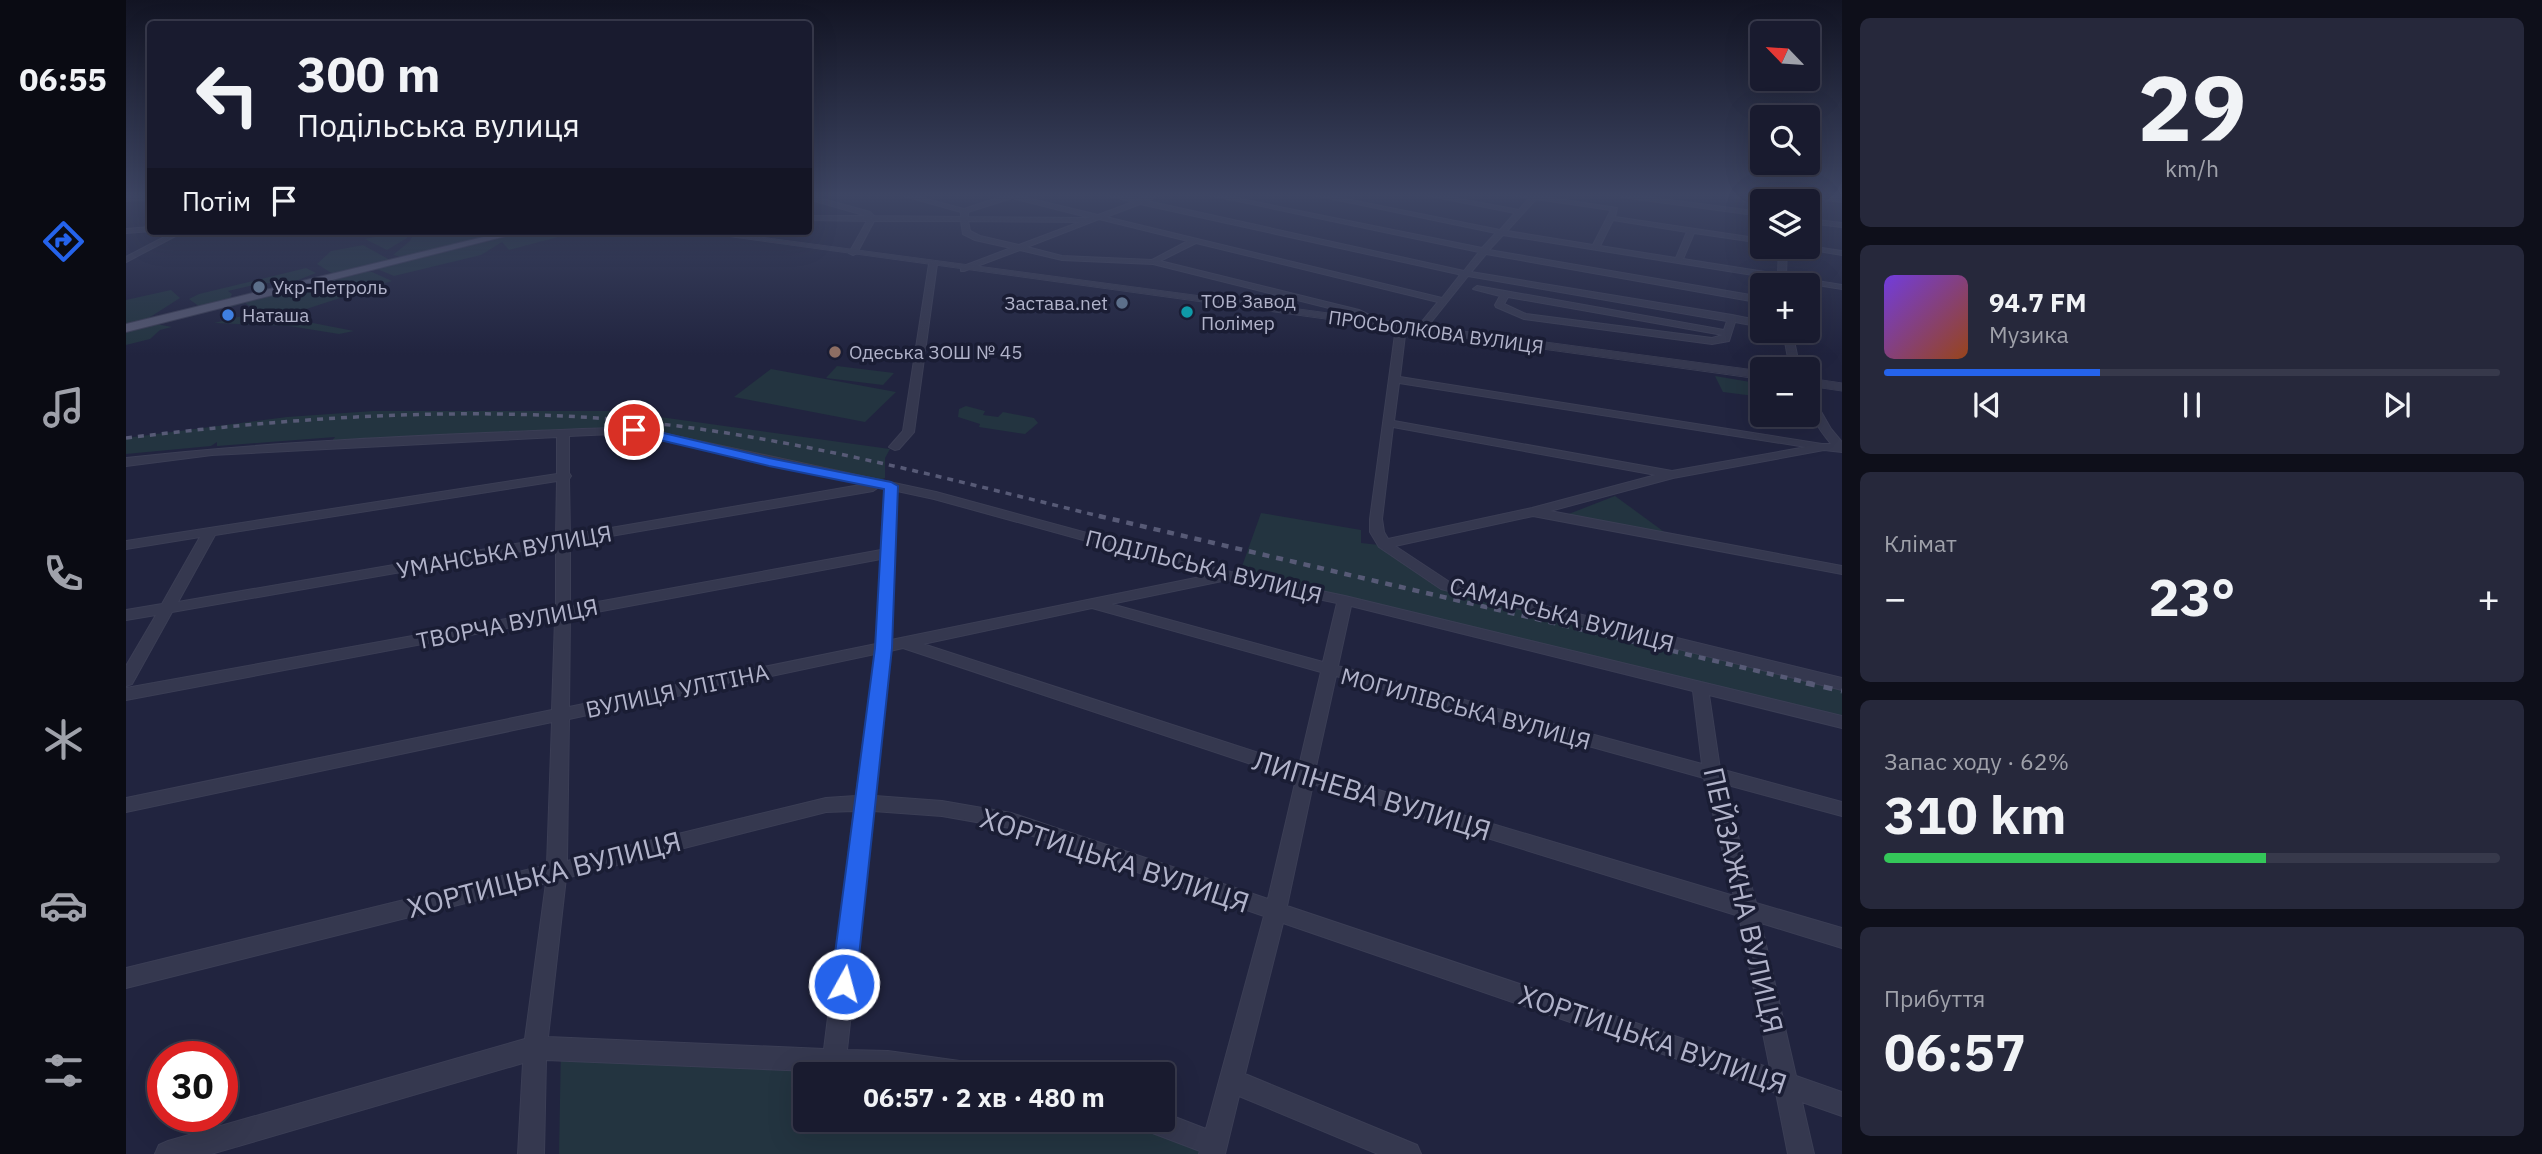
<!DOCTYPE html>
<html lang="uk">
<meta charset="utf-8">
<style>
body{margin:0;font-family:"IBM Plex Sans",sans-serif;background:#26283b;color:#f1f3f6;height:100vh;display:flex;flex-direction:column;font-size:26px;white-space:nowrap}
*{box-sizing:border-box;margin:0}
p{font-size:23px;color:#9fa1aa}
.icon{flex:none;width:38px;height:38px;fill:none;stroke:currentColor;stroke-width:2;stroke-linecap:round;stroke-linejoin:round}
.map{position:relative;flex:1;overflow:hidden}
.sheet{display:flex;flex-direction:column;gap:18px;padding:18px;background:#0e0f1a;width:700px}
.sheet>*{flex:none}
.top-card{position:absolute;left:21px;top:21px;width:665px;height:214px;border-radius:7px;box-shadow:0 7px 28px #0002,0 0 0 2px #37394b;background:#191b2f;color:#f1f3f6;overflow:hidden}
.needle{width:46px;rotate:295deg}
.tools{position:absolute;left:1624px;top:21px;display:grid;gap:14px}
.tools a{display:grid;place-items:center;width:70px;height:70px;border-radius:7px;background:#191b2f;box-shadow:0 7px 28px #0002,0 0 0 2px #37394b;font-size:35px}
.speed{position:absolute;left:21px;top:1041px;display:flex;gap:14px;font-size:35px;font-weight:700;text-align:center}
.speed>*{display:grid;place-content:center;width:91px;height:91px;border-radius:50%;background:#191b2f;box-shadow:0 7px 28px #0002,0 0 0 2px #37394b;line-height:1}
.speed .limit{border:10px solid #d22;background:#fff;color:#111}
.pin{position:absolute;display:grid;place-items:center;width:60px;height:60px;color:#fff;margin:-30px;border:4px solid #fff;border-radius:50%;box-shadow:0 2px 7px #0007}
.me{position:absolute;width:77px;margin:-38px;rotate:7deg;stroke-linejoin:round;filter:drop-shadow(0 0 5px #0008)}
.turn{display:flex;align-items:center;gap:24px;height:147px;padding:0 35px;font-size:32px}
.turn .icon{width:91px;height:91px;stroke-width:2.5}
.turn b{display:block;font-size:49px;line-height:60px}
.then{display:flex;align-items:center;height:66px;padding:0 35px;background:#0003;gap:14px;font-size:26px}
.big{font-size:52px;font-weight:800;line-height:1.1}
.sheet .tile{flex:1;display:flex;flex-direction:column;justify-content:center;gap:10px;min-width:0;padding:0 24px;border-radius:10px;background:#26283b}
.sheet .dial{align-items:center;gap:0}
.dial b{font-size:91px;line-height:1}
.song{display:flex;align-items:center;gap:21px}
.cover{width:84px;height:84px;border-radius:10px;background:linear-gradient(135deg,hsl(260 70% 55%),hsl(20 70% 35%))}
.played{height:7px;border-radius:4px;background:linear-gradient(90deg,#2563eb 35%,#37394b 35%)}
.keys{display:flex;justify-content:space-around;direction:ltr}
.heat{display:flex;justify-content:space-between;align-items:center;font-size:38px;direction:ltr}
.charge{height:10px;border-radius:5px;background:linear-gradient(90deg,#34c759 62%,#37394b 0)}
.trip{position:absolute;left:667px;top:1062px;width:382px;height:70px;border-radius:7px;background:#191b2f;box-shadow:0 7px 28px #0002,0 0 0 2px #37394b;font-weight:800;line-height:70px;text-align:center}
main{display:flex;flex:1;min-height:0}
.dock{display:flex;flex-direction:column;width:126px;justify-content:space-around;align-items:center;background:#0a0b13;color:#9fa1aa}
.dock .icon{width:49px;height:49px}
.dock .active{color:#2563eb}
.dock b{font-size:32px;color:#f1f3f6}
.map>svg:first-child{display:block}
</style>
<main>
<nav class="dock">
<b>06:55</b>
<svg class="icon active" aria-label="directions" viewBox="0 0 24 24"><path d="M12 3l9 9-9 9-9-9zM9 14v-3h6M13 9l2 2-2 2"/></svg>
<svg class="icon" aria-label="music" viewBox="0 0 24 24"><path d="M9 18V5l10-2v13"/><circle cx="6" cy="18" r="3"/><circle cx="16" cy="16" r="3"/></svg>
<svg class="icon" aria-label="phone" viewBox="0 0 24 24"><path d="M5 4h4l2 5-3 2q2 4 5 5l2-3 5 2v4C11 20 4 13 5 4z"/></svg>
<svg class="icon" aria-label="climate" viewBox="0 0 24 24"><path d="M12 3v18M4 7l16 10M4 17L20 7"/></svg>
<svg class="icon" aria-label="car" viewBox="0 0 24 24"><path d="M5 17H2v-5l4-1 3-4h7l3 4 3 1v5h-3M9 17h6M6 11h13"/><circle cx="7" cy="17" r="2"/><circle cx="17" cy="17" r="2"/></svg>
<svg class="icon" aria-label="filters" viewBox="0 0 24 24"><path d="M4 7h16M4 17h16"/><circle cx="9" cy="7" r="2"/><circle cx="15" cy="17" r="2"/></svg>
</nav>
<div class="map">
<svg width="1716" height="1154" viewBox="0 0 1716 1154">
<rect width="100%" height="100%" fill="#21243f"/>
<g fill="#233440">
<polygon points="276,231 282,235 281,238 261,250 239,239"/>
<polygon points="289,231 372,231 364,237 277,257 267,255 284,241"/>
<polygon points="404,231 455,231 383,250 376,242 355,255 268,276 251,269"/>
<polygon points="237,245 264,260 207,274 191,264 205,251"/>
<polygon points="180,268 190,273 167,282 190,278 175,283 137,283 102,291 106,294 103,300 74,307 63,299 73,294"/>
<polygon points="232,272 246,272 266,281 156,317 228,331 213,334 163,326 88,323 132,312 119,303 101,308 91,306 234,274"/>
<polygon points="45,290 54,298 18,321 0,326 0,300"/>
<polygon points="25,323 46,327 34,330 24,339 0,345 0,329"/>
<polygon points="711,366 768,373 757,385 700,378"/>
<polygon points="645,369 770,392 739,422 608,397"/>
<polygon points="1589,376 1636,384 1636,397 1597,392"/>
<polygon points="840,406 859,411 857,415 872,417 877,412 908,418 912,423 899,434 853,427 854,424 832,417 833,409"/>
<polygon points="247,411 491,411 764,449 759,458 759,478 750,481 507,429 204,443 209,437 91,446 91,442 85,446 0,454 0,438 161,417"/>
<polygon points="1489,496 1541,534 1440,515"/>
<polygon points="1135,513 1235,530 1235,543 1253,545 1302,580 1342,597 1716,685 1716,718 1114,572"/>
<polygon points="435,1045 799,1074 679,1074 679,1120 1006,1120 1080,1150 1079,1154 433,1154"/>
</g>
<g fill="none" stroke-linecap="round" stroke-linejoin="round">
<g stroke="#3b3e55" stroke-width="2">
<g id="minor">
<path d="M771 194H781L838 209 878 196 874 194H885L972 215 1007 202 977 194 1013 199 1027 194H1036L1021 201 1338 271 1353 252 1078 194H1090L1356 248 1370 233 1183 194H1195L1374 230 1389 213 1294 194H1307L1393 210 1403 198 1384 194H1399L1491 208 1489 217 1636 239V243L1568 233 1557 259 1652 274 1653 247H1661L1660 276 1716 285V289L1660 280 1659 285H1653L1652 279 1377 235 1363 250 1636 297V303L1360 254 1345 272 1606 315 1636 321V327L1609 322 1603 341 1586 344 1398 319 1370 307 1369 305 1374 296 1347 289 1351 286 1598 330 1601 321 1342 276 1298 331 1295 332 1290 329 1312 302 1070 243 1034 261 1233 310 1262 324 1254 326 1227 314 1027 264 936 260 894 250 838 271H835V267L885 248 849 240 837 234 835 221H748L731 253 727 255 723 253 741 221 682 220V216H741L682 199V195L744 212 748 216 835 217V212ZM886 198 965 218 842 217V212ZM1410 199 1485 210 1467 245 1381 231ZM1014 204 1332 274 1334 275 1316 298 980 217ZM973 219 1062 241 1026 260 936 256 901 247ZM1487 220 1561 232 1550 258 1474 246ZM842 221 954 222 893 245 854 236 844 231ZM1382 297 1597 335 1586 338 1400 314 1378 304Z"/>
<polygon points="1497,194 1636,212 1636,216 1495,197"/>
<polygon points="1664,194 1716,198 1716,202 1667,196"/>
<polygon points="24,195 24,199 0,201 0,197"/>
<polygon points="1682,219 1716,223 1716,227 1682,223"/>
<polygon points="24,227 25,231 0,233 0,229"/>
<polygon points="50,231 59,231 0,262 0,257"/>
<polygon points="1682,246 1716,251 1716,255 1669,247"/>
<polygon points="807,262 811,264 788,432 773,449 769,450 763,447 777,431 803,264"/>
<path d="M1275 324 1280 327 1274 377 1696 444H1705C1693 429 1682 414 1682 395L1686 396 1705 429 1716 442V452L1698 450 1547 478 1424 511 1716 566V574L1407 516 1269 546 1325 583 1716 678V690L1315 589 1253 547 1244 532V519L1270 327ZM1273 383 1680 447 1546 471 1268 421ZM1267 427 1530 475 1406 508 1262 539 1258 532 1256 519Z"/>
<polygon points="1657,331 1666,331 1674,369 1664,369"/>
<path d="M508 427 810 492 1105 572 1219 596 1716 716V728L1583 695 1594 769 1716 802V816L1598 784 1630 903 1716 928V948L1635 923 1670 1076 1716 1092V1116L1676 1102 1688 1154H1662L1650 1093 1157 923 1119 1074 1291 1145 1295 1154H1252L1113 1096 1099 1154H1073L1074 1151 1016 1129 1013 1120H1036V1112L1080 1129 1138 916 884 828 816 816 747 811 721 1050 762 1051 841 1062 849 1066 853 1074H756L420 1060 418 1154H392L397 1063 85 1154H29L33 1145 42 1141 399 1039 420 883 0 988V968L421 865 426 722 0 812V798L426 710 429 619 0 700V688L430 610V545L46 612 6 684 0 686V666L30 615 0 620V610L36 604 74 537 0 549V541L431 474V437L86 455 0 466V458C169 439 338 434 508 427ZM508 433 740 484 444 535 443 479 445 476 443 473V436ZM431 481 430 537 52 602 89 535ZM753 487 759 488 755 550 444 607V543L747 491ZM771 491 808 499 1084 575 765 640ZM755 559 750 644 443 707 444 617ZM1101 580 1211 603 1197 662 985 604ZM1225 606 1567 691 1576 764 1212 666ZM966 608 1195 672 1173 766 797 644ZM777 648 1170 779 1142 899 885 813 816 801 749 796 764 651ZM749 654 730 796 700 798 441 861 443 719ZM1210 676 1578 778 1608 896 1189 771ZM1187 784 1613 916 1644 1068 1161 906ZM728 811 698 1049 422 1037 440 878 700 812Z"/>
</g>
</g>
<g stroke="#3b3e55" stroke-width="1">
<g id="tertiary">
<polygon points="564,231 589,231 1636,371 1636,379"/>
<polygon points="1682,378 1716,383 1716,391 1682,386"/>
</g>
</g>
<g stroke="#3b3e55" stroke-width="2">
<polygon id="primary" points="382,231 400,231 0,332 0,324"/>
</g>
<use href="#minor" fill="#35384f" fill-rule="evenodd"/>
<use href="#tertiary" fill="#35384f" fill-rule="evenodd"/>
<use href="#primary" fill="#53566f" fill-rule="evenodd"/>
<path stroke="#575a76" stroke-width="3.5" stroke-dasharray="6 6" stroke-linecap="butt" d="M0 438C156 419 313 407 471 418 644 430 813 477 981 518"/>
<polyline stroke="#575a76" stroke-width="4.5" stroke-dasharray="7 7" stroke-linecap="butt" points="973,516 1687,684"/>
<polyline stroke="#575a76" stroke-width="5" stroke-dasharray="9 9" stroke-linecap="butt" points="1680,683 1716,691"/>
</g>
<linearGradient id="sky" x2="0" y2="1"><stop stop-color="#121423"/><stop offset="0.55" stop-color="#3d4563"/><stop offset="1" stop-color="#3d4563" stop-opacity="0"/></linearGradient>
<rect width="1716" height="355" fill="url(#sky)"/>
<polygon fill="#2563eb" stroke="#184099" stroke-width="2" points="508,426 643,458 765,482 772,486 766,648 730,984 727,992 718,995 709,992 705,984 749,648 758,489 643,466 504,433 504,427"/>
<g fill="#5c6f8a" stroke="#1a1d34" stroke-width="2.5">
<circle cx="133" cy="287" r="7"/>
<circle cx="996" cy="303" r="7"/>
</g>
<circle fill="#0f9aa8" stroke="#1a1d34" stroke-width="2.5" cx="1061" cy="312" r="7"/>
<circle fill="#3f7fe0" stroke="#1a1d34" stroke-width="2.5" cx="102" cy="315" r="7"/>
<circle fill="#8d6e63" stroke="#1a1d34" stroke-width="2.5" cx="709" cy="352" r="7"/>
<g text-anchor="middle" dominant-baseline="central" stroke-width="7" stroke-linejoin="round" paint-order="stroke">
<g font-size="19" fill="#b1b3ca" stroke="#1a1d34" text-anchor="start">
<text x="147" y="287">Укр-Петроль</text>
<text x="1075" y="301">ТОВ Завод<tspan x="1075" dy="22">Полімер</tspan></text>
<text x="982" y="303" text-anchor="end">Застава.net</text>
<text x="116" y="315">Наташа</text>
<text x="723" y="352">Одеська ЗОШ № 45</text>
</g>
<g font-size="19" fill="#b1b3ca" stroke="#1a1d34">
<text transform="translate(1310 332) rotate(8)">ПРОСЬОЛКОВА ВУЛИЦЯ</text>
</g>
<g font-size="23" fill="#b1b3ca" stroke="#1a1d34">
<text transform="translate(378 551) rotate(-10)">УМАНСЬКА ВУЛИЦЯ</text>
<text transform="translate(1078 566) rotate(14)">ПОДІЛЬСЬКА ВУЛИЦЯ</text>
<text transform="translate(1436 614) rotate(15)">САМАРСЬКА ВУЛИЦЯ</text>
<text transform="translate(381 623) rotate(-11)">ТВОРЧА ВУЛИЦЯ</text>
<text transform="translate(551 690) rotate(-12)">ВУЛИЦЯ УЛІТІНА</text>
<text transform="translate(1340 708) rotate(15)">МОГИЛІВСЬКА ВУЛИЦЯ</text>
</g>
<g font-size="28" fill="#b1b3ca" stroke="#1a1d34">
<text transform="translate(1246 795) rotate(17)">ЛИПНЕВА ВУЛИЦЯ</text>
<text transform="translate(989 860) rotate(18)">ХОРТИЦЬКА ВУЛИЦЯ</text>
<text transform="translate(418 874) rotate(-14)">ХОРТИЦЬКА ВУЛИЦЯ</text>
<text transform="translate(1618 900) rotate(77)">ПЕЙЗАЖНА ВУЛИЦЯ</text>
<text transform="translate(1527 1039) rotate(19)">ХОРТИЦЬКА ВУЛИЦЯ</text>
</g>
</g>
</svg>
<div class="tools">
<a><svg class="needle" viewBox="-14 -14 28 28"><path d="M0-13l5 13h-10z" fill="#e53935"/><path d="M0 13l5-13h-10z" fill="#9fa1aa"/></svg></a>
<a><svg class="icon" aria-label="search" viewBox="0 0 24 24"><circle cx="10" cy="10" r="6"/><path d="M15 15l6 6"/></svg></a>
<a><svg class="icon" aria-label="layers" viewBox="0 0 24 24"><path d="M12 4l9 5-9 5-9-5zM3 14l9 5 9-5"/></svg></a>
<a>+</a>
<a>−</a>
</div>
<div class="speed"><div class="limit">30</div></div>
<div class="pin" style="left:508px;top:430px;background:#d93025"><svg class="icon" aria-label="arrive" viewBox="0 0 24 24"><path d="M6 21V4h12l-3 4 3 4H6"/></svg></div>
<svg class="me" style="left:718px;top:984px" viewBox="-20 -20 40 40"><circle r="17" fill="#2563eb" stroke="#fff" stroke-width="3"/><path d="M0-11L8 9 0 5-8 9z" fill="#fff"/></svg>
<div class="trip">06:57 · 2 хв · 480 m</div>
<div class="top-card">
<div class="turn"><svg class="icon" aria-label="left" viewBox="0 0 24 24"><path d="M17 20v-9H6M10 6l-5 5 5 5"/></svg><div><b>300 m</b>Подільська вулиця</div></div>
<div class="then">Потім<svg class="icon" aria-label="arrive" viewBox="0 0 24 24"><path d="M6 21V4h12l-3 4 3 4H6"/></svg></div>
</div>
</div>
<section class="sheet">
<div class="tile dial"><b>29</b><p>km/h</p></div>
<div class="tile">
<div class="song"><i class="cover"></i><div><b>94.7 FM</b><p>Музика</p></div></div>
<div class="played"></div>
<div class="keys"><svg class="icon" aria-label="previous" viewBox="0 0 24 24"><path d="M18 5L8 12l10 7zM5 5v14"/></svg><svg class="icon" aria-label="pause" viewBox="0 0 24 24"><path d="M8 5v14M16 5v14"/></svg><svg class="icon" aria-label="next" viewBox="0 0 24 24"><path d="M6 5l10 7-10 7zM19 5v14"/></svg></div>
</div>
<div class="tile"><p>Клімат</p>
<div class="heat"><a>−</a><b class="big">23°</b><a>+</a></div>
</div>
<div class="tile"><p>Запас ходу · 62%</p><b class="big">310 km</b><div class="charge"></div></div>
<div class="tile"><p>Прибуття</p><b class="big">06:57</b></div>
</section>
</main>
